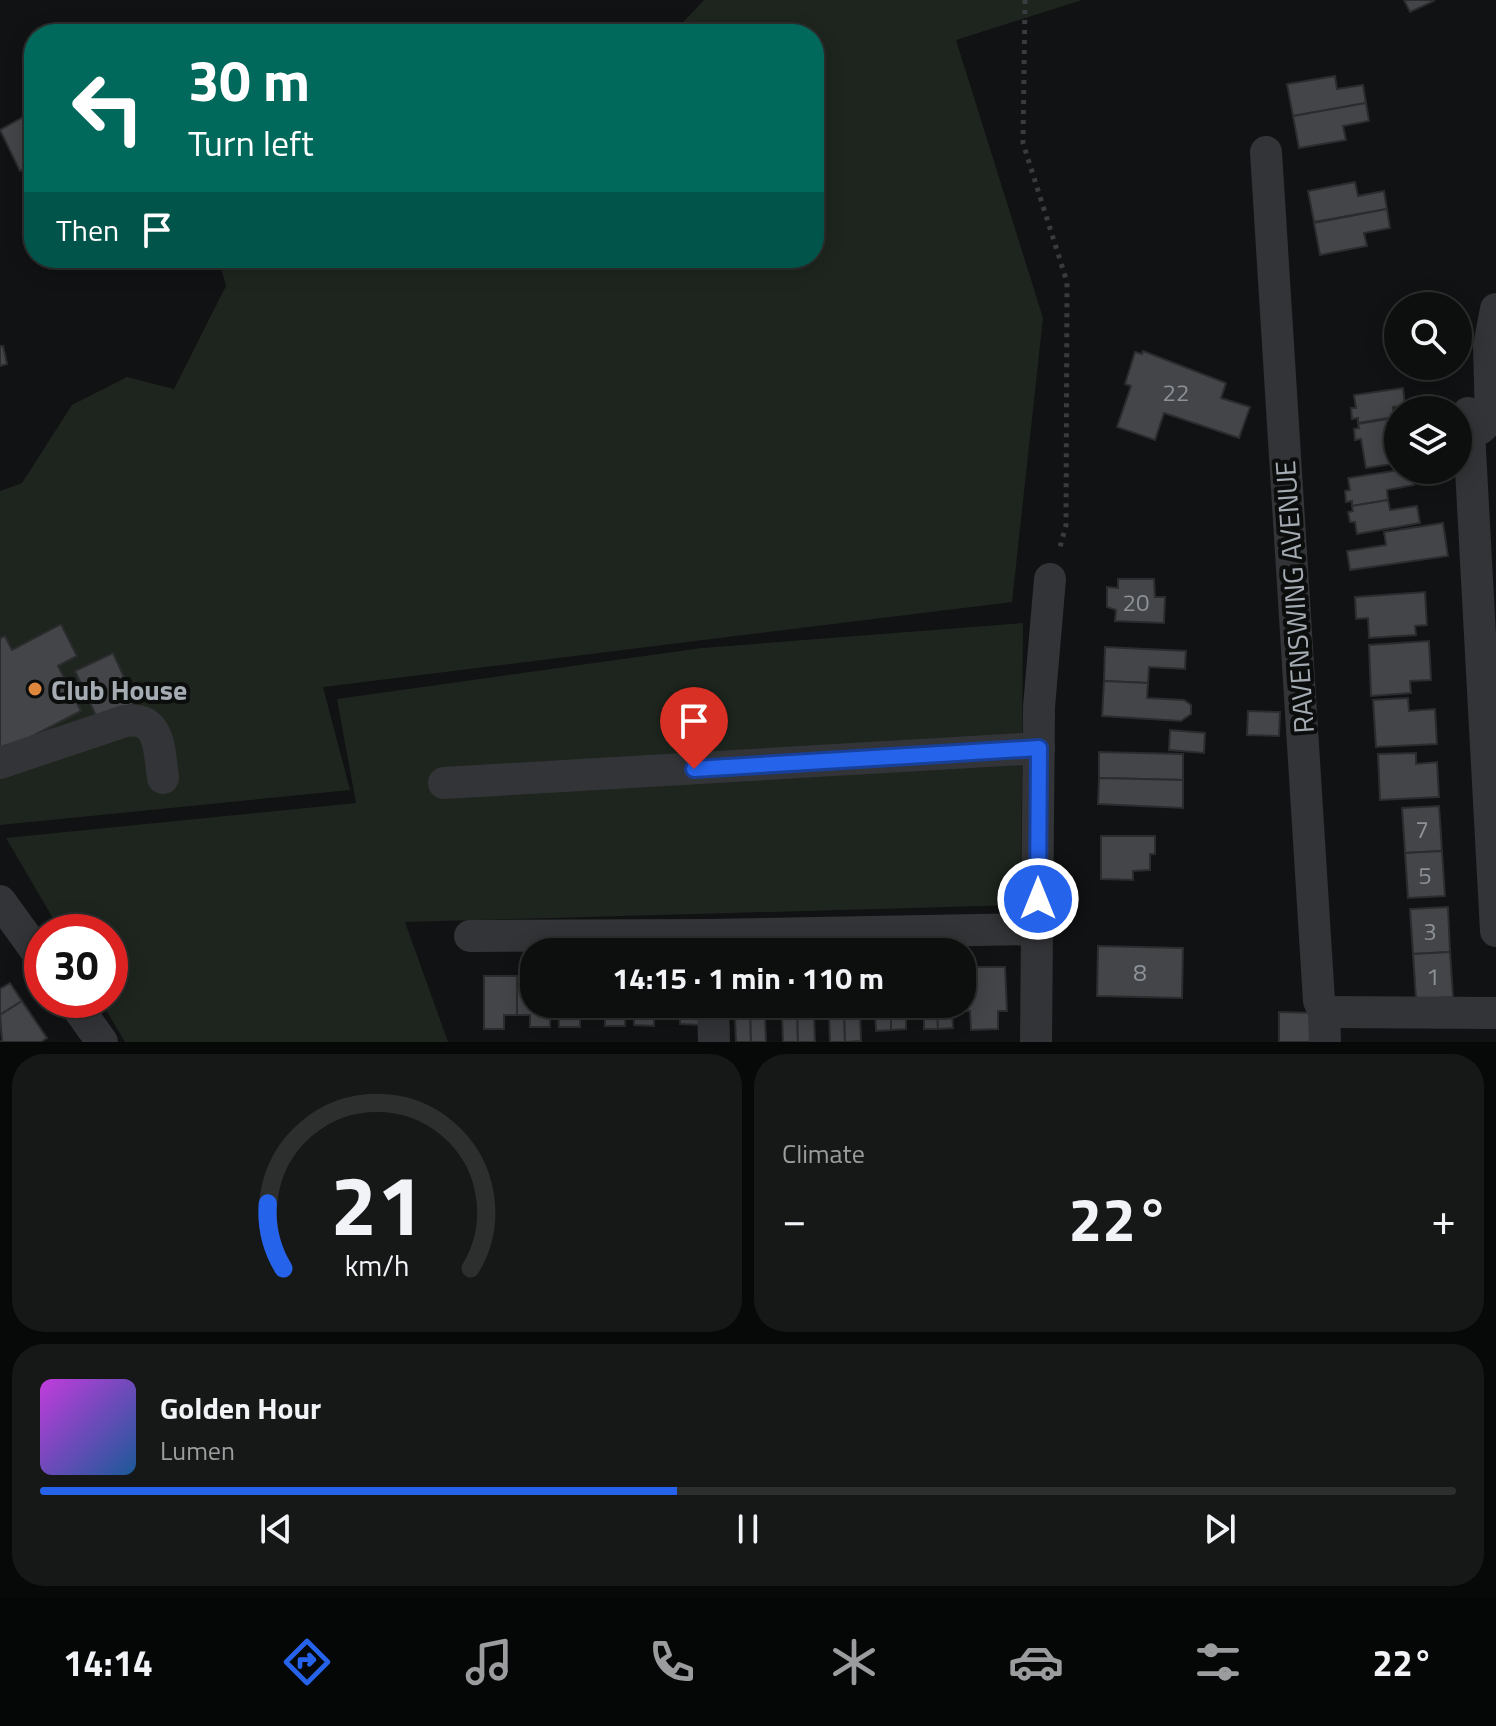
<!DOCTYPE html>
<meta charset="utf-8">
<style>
body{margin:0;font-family:"Titillium Web",sans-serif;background:#161717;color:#f1f3f6;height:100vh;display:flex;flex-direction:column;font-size:30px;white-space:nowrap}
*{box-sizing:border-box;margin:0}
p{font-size:26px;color:#9a9c9e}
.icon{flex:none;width:44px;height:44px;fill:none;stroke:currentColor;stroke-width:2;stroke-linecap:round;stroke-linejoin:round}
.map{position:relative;height:1042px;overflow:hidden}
.details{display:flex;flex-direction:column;gap:12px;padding:12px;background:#070808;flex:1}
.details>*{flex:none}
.banner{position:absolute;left:24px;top:24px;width:800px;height:244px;border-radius:32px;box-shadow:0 4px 20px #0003,0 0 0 2px #2d2e2e;background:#00695c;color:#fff;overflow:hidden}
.buttons{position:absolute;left:1384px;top:292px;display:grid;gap:16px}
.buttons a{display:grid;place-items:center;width:88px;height:88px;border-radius:50%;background:#0d0e0e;box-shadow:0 4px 20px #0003,0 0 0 2px #2d2e2e;font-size:40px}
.speed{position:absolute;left:24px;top:914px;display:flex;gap:16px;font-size:40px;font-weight:700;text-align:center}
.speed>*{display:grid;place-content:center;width:104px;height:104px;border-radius:50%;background:#0d0e0e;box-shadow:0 4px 20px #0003,0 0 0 2px #2d2e2e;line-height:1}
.speed .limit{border:12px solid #d22;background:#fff;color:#111}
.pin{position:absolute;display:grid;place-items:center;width:68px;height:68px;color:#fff;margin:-82px -34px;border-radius:50% 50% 50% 0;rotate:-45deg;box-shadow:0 0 8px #0007}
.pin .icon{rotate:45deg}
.me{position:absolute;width:88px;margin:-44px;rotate:0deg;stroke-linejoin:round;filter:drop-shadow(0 0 6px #0008)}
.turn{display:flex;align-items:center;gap:28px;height:168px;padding:0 32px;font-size:36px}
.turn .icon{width:104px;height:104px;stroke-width:2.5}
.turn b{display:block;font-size:56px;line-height:68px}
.then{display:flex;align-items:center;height:76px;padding:0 32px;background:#0003;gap:16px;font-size:30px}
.big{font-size:60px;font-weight:700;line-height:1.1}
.details .widget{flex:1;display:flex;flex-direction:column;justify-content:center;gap:12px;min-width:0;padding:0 28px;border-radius:32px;background:#161717}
.details .dial{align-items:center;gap:0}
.dial svg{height:208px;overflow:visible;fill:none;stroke:#2d2e2e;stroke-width:7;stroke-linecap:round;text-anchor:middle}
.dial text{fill:#f1f3f6;stroke:none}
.song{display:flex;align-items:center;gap:24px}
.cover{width:96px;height:96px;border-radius:12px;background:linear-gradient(135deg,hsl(290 70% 55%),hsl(210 70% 35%))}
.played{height:8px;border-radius:4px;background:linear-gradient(90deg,#2563eb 45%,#2d2e2e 45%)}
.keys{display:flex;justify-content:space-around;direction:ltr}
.heat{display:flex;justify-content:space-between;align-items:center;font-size:44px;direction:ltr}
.details .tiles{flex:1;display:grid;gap:12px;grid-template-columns:1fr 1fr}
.widget:last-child{grid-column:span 2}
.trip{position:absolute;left:520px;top:938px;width:456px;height:80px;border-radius:32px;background:#0d0e0e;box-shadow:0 4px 20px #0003,0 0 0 2px #2d2e2e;font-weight:700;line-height:80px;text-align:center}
.dock{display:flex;height:128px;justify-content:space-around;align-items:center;background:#050606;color:#9a9c9e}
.dock .icon{width:56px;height:56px}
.dock .current{color:#2563eb}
.dock b{font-size:36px;color:#f1f3f6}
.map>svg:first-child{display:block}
</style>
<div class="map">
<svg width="1496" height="1042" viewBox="0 0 1496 1042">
<rect width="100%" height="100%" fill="#111213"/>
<g fill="#1e251e">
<polygon points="704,0 1082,0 956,40 1043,318 1012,602 323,687 350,790 0,825 0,491 22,483 72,405 127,377 174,389 226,286 218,258 814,258 814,34 672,34"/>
<polygon points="1023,623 1021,905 405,922 448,1042 125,1042 100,1000 110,1000 110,932 61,932 6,838 356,803 337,699 702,648"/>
</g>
<g fill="#434548" stroke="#2b2c2e" stroke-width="2">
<polygon points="1404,0 1433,0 1434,1 1410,12"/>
<polygon points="1335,76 1337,89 1363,85 1366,103 1293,116 1287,84"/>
<polygon points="1366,103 1369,121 1343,126 1346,140 1299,148 1293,116"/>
<polygon points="34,111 34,163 20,171 0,130"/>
<polygon points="1355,182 1358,196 1384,191 1387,209 1314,222 1308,191"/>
<polygon points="1387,209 1390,228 1364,233 1367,246 1320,255 1314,223"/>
<polygon points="0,346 3,346 7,364 0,366"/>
<polygon points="1143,351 1226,383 1221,398 1250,407 1239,438 1164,413 1155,440 1117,427 1131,386 1125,384 1135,352 1142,354"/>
<polygon points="1403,388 1405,405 1393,407 1394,417 1358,423 1358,418 1352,419 1351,408 1356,408 1354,395"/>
<polygon points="1394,418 1396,427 1398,427 1398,463 1366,468 1361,439 1355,440 1354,429 1359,428 1358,424"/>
<polygon points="1399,470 1411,470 1414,485 1387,490 1388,500 1352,506 1352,501 1346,502 1345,491 1350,490 1348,478"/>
<polygon points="1388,500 1390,510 1417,506 1420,523 1357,534 1355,522 1350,522 1348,512 1353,511 1352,506"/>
<polygon points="1443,523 1448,556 1350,570 1347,551 1386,545 1384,532"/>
<polygon points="1118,579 1154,579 1155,597 1165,597 1164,623 1115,621 1116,610 1107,607 1107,587 1118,588"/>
<polygon points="1425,592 1427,625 1415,626 1416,635 1369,638 1368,618 1356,619 1355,597"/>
<polygon points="61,624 77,656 58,666 81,711 0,753 0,638 5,636 12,650"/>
<polygon points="1429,641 1431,680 1410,681 1411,693 1371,696 1369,645"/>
<polygon points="1105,647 1186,651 1185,669 1149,667 1148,683 1104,681"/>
<polygon points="113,653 136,703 98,720 75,671"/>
<polygon points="1104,681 1148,683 1147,698 1184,700 1191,705 1191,714 1181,721 1102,716"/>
<polygon points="1408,698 1409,711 1435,709 1437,744 1376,747 1373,700"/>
<polygon points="1248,711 1280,712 1279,736 1247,735"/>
<polygon points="1170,730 1205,733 1204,753 1169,750"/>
<polygon points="1099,752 1183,754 1183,780 1099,778"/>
<polygon points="1416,753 1416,764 1437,762 1439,797 1380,800 1378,754"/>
<polygon points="1099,778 1183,780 1183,808 1098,804"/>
<polygon points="1439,806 1442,851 1405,853 1402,808"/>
<polygon points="1101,836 1155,836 1155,854 1150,854 1150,870 1133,871 1133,880 1101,879"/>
<polygon points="1442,851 1445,896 1408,898 1405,853"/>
<polygon points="1448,907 1450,952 1413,954 1410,909"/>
<polygon points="1098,946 1183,948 1182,998 1097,996"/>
<polygon points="1450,952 1453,997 1416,999 1413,954"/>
<polygon points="962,967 1005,967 1007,1011 998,1011 998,1029 971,1030 970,1011 961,1011"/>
<polygon points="484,976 517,976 517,1015 504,1015 504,1029 484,1029"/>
<polygon points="517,976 534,976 534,1004 550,1004 550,1027 530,1027 530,1015 517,1015"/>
<polygon points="10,983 22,1001 0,1015 0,989"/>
<polygon points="22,1001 47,1038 41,1042 0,1042 2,1040 0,1015"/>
<polygon points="559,1004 592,1004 592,1013 580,1013 580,1027 559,1027"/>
<polygon points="592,1004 625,1004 625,1026 605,1026 605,1013 592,1013"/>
<polygon points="634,1004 667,1004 667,1012 654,1011 654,1026 634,1025"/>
<polygon points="667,1004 700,1004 700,1025 680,1024 680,1011 667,1012"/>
<polygon points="727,1004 750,1004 751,1042 736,1042 735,1018 727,1018"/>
<polygon points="750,1004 774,1004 774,1017 765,1017 766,1042 751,1042"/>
<polygon points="774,1004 797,1004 798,1042 783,1042 782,1016 774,1017"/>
<polygon points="797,1004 820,1004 821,1015 814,1015 815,1042 798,1042"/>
<polygon points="820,1004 844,1004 845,1042 830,1042 829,1015 821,1015"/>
<polygon points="844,1004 867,1004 868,1014 860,1014 861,1041 845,1042"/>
<polygon points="867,1004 891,1004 891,1030 876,1031 875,1014 868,1014"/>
<polygon points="891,1004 914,1004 914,1013 906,1013 906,1029 891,1030"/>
<polygon points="914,1004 937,1004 938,1029 924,1029 924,1012 914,1013"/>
<polygon points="937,1004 961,1004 961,1012 952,1012 953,1028 938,1029"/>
<polygon points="1279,1012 1316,1013 1317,1042 1279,1042"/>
</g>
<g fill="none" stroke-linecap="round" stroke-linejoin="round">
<polyline stroke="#393b3e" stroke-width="5" stroke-dasharray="4 6" stroke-linecap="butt" points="1025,0 1023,143 1067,282 1066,525 1059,551"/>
<g stroke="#333437" stroke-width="32">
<polyline points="1266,152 1319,1001 1324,1012 1325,1042"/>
<polyline points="1468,413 1496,931"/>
<polyline points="1469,435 1481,428 1491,418 1489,346 1496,309"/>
<path d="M0 763 125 721C161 716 159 750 163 778"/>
<polyline points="444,783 1039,748"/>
<polyline points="0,901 42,959"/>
<polyline points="470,936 711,935 1038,929"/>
<polyline points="72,1000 102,1042"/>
<polyline points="713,1004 714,1042"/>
<polyline points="1324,1012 1496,1013"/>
<polyline points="1036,1042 1039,707 1050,579"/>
</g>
</g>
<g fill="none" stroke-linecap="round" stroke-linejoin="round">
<g stroke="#184099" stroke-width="20">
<polyline id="route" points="694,769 1039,748 1038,899"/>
</g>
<use href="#route" stroke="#2563eb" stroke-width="14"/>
</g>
<circle fill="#df873d" stroke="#0c0d0d" stroke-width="3" cx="35" cy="689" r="8"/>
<g text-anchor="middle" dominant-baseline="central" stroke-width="8" stroke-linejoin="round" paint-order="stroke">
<g font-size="24" fill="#8c9298">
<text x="1176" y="392">22</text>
<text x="1136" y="602">20</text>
<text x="1422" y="829">7</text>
<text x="1425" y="875">5</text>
<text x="1430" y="931">3</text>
<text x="1140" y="972">8</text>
<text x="1433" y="976">1</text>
</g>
<g font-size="28" fill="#a4abb2" stroke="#0c0d0d">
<text transform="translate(1294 597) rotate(-94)">RAVENSWING AVENUE</text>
</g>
<g font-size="28" font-weight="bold" fill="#a4abb2" stroke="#0c0d0d" text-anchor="start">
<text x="51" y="689">Club House</text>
</g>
</g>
</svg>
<div class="buttons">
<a><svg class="icon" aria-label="search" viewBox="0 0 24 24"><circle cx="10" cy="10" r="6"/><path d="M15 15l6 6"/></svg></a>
<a><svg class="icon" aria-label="layers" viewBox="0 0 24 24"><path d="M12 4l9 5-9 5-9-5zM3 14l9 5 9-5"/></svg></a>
</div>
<div class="speed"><div class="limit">30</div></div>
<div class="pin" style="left:694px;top:769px;background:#d93025"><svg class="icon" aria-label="arrive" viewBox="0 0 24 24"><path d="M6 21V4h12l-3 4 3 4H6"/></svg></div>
<svg class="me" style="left:1038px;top:899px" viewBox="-20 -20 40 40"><circle r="17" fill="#2563eb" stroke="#fff" stroke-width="3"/><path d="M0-11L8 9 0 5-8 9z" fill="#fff"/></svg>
<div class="trip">14:15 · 1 min · 110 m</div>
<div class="banner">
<div class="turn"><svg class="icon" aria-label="left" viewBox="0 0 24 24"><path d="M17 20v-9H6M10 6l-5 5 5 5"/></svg><div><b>30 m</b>Turn left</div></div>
<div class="then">Then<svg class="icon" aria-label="arrive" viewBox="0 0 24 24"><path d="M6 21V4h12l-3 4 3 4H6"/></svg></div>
</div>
</div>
<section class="details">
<div class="tiles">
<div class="widget dial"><svg viewBox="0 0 100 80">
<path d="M14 69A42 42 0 1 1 86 69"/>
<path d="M14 69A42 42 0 0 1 8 44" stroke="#2563eb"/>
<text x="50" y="56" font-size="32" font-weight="700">21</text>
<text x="50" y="72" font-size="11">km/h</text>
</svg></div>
<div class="widget"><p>Climate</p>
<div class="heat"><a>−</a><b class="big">22°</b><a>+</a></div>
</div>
<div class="widget">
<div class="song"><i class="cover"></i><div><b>Golden Hour</b><p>Lumen</p></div></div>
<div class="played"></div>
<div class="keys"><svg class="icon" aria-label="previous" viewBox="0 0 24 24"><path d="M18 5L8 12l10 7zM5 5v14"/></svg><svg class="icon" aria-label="pause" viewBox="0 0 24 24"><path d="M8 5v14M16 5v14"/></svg><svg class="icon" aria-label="next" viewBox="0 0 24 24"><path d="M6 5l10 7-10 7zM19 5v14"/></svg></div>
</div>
</div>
</section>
<nav class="dock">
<b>14:14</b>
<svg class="icon current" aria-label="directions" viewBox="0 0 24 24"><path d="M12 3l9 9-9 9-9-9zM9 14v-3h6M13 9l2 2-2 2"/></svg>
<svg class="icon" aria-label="music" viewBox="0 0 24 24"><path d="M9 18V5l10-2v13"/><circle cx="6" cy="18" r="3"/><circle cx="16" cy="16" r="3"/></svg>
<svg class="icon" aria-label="phone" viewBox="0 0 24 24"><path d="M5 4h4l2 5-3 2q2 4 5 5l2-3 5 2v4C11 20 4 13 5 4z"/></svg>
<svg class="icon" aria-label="climate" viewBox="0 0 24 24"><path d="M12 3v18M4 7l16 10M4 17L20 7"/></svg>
<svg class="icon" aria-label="car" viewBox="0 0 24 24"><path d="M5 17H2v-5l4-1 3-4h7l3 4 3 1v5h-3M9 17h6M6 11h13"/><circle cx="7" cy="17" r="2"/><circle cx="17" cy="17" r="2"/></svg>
<svg class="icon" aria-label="filters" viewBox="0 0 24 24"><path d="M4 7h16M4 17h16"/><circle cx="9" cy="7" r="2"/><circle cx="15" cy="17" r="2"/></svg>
<b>22°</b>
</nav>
